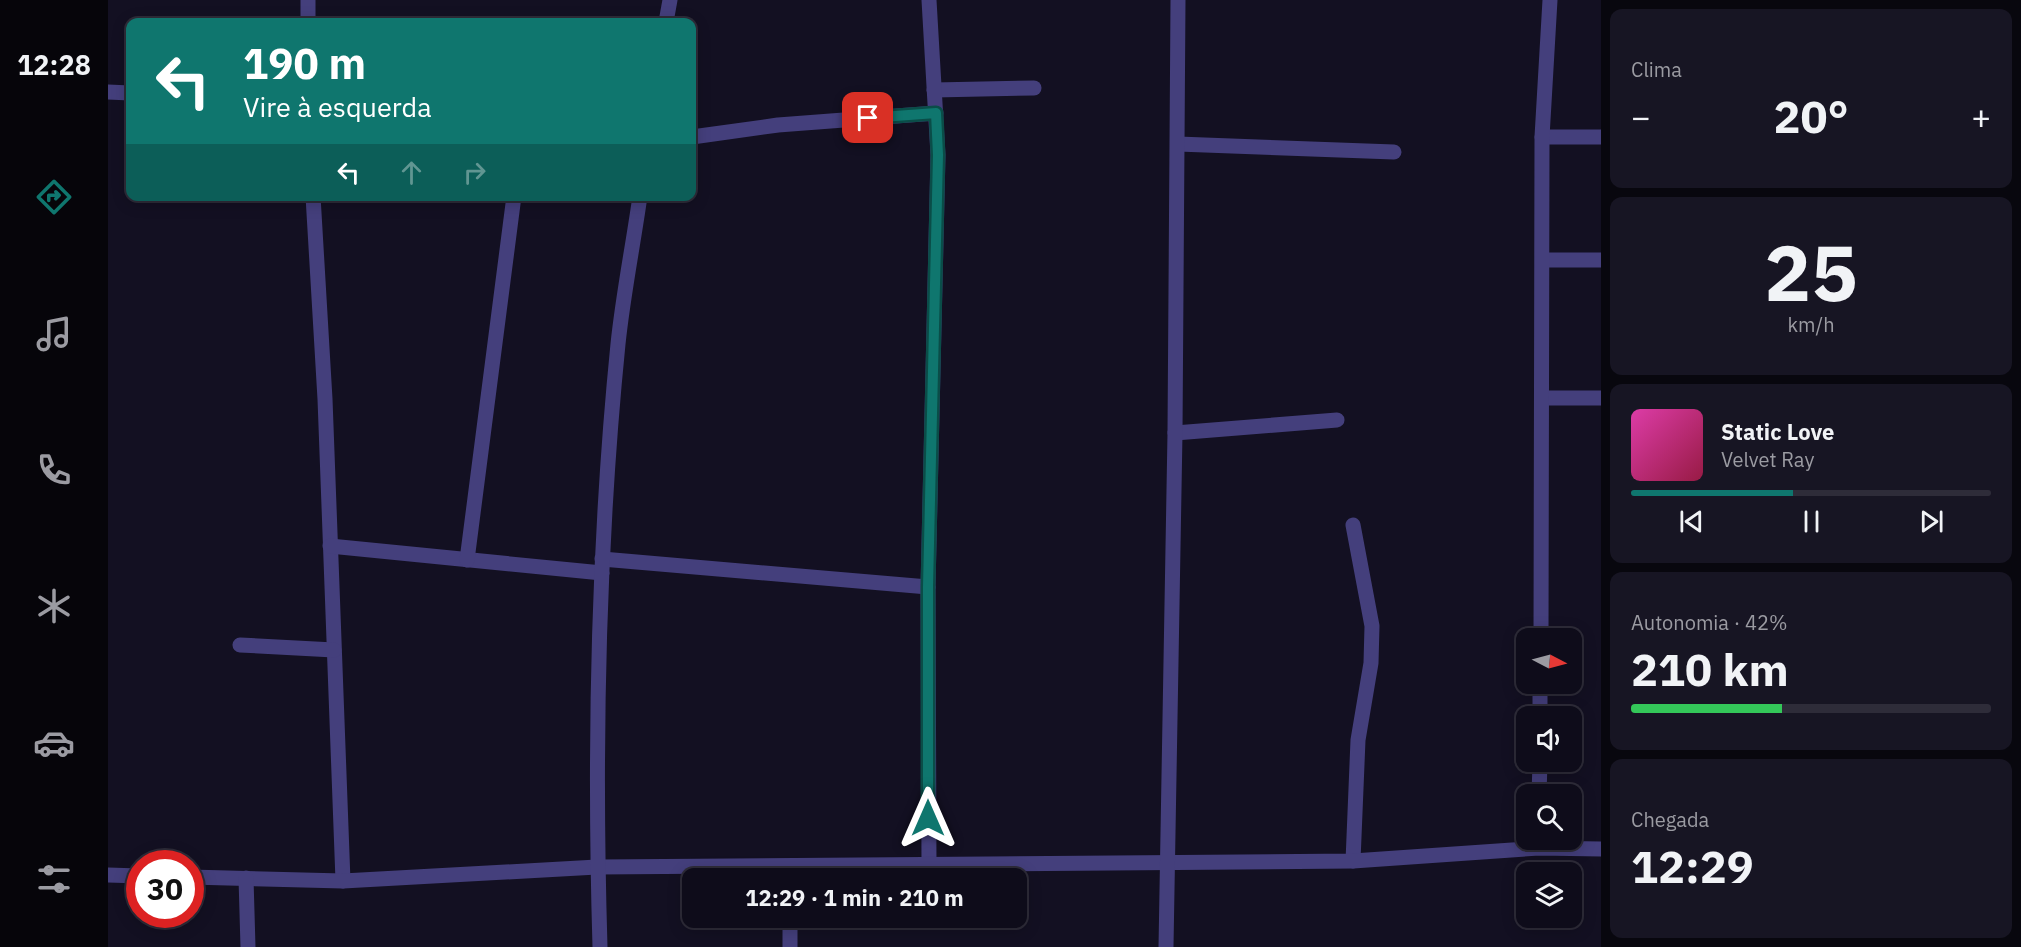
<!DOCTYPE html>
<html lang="pt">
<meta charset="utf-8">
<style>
body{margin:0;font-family:"IBM Plex Sans",sans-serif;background:#171523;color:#f1f3f6;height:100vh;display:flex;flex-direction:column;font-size:22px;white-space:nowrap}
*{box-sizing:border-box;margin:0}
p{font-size:20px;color:#9b9ba2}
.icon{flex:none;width:33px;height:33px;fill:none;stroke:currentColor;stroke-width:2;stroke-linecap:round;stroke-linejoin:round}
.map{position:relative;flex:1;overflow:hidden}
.panel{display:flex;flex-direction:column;gap:9px;padding:9px;background:#08070e;width:420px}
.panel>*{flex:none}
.hud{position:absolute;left:18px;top:18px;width:570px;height:183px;border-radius:12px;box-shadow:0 3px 15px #0003,0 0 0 2px #2e2c39;background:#0f766e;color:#fff;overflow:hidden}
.needle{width:39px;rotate:96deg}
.controls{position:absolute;left:1408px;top:628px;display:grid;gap:12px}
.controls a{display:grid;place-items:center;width:66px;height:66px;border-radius:12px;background:#0e0c1a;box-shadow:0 3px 15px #0003,0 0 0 2px #2e2c39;font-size:30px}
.speed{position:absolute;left:18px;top:850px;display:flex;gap:12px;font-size:30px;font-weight:700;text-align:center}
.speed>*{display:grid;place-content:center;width:78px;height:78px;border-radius:50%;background:#0e0c1a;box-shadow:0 3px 15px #0003,0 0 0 2px #2e2c39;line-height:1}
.speed .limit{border:9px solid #d22;background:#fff;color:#111}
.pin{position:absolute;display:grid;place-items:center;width:51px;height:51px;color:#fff;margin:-26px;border-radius:12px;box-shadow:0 3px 9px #0006}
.me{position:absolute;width:66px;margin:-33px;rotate:0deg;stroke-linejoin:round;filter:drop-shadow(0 0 4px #0008)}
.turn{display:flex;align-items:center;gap:21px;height:126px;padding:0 18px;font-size:27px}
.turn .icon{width:78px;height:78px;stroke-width:2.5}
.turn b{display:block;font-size:42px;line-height:51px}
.lanes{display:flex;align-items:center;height:57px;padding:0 18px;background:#0003;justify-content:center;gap:30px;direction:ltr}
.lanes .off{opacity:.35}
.big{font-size:45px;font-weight:800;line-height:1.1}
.panel .widget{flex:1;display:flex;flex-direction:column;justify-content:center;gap:9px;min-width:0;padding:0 21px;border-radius:12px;background:#171523}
.panel .dial{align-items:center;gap:0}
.dial b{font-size:78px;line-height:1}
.song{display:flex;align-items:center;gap:18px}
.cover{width:72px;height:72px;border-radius:9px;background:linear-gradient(135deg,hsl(320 70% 55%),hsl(340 70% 35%))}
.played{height:6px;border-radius:3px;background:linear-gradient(90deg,#0f766e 45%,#2e2c39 45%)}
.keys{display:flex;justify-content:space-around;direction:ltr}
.heat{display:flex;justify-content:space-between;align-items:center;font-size:33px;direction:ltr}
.charge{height:9px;border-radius:4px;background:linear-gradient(90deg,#34c759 42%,#2e2c39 0)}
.trip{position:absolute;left:574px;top:868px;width:345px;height:60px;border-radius:12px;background:#0e0c1a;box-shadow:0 3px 15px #0003,0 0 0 2px #2e2c39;font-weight:800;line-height:60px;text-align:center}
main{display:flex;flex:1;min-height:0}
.menu{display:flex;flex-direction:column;width:108px;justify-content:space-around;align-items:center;background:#06050a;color:#9b9ba2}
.menu .icon{width:42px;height:42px}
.menu .active{color:#0f766e}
.menu b{font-size:27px;color:#f1f3f6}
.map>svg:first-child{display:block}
</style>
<main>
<nav class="menu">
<b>12:28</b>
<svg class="icon active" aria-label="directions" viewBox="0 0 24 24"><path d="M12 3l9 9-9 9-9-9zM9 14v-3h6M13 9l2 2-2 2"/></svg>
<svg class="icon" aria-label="music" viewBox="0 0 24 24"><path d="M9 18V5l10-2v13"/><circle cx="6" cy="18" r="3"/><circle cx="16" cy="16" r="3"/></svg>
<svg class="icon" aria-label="phone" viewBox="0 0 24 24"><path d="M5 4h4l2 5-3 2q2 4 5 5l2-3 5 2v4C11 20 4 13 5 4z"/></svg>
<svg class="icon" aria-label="climate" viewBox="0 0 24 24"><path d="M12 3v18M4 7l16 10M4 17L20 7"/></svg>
<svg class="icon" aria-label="car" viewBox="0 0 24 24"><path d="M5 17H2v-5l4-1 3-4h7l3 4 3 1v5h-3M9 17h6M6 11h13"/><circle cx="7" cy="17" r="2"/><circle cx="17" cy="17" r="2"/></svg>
<svg class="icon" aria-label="filters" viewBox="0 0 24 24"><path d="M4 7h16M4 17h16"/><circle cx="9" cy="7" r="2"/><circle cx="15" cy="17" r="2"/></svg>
</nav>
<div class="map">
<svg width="1493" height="947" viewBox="0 0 1493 947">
<rect width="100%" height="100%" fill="#131022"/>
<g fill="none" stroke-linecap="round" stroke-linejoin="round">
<g stroke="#443f7c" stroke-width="15">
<polyline points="200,22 200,0"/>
<polyline points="558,22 562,0"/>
<polyline points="826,90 926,88"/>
<polyline points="0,92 22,93"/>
<polyline points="584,137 670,125 828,113"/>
<polyline points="1434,137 1493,137"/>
<polyline points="1070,144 1286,152"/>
<polyline points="205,196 217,399 235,881"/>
<polyline points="1435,260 1493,260"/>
<polyline points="1435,398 1493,398"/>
<polyline points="1067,433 1229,420"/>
<polyline points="222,546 494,573"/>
<polyline points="494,559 820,587"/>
<polyline points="359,560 406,196"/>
<polyline points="1433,639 1434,137 1442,0"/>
<polyline points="132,645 226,650"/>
<polyline points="1432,717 1432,684"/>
<polyline points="1431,795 1432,762"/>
<polyline points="1245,861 1250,740 1263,663 1264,626 1245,525"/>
<polyline points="821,864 820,587 830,155 821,0"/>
<polyline points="0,875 32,876"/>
<polyline points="82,877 235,881 489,867 1245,861 1431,848 1493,849"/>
<polyline points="138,878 140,947"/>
<path d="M492 947C486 747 490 544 510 344 515 295 525 246 532 196"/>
<polyline points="682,947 682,918"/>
<polyline points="1058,947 1067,433 1070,0"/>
</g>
</g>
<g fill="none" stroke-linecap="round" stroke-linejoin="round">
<g stroke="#0a4d48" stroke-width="15">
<polyline id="route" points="760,118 828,113 830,155 820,587 820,818"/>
</g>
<use href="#route" stroke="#0f766e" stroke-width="10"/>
</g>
</svg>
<div class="controls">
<a><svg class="needle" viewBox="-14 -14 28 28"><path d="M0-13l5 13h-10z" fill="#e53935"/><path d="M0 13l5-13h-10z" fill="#9b9ba2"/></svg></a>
<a><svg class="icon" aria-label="sound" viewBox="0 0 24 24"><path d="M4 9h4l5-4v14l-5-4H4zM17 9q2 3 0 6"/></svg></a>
<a><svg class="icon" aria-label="search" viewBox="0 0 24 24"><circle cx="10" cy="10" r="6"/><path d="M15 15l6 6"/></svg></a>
<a><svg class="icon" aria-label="layers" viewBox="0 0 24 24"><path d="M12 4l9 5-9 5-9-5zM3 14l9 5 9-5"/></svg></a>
</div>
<div class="speed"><div class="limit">30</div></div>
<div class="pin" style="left:760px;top:118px;background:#d93025"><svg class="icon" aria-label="arrive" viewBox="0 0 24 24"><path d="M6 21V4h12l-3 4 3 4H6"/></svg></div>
<svg class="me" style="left:820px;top:818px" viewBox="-20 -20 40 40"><path d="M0-17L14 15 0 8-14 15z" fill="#0f766e" stroke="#fff" stroke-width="4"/></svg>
<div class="trip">12:29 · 1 min · 210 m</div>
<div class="hud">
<div class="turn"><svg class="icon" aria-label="left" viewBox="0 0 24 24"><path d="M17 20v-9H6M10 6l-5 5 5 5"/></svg><div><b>190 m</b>Vire à esquerda</div></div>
<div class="lanes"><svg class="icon" aria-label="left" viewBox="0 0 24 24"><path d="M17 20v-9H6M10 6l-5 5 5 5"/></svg><svg class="icon off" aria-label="ahead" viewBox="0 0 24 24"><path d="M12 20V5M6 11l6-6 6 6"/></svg><svg class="icon off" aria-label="right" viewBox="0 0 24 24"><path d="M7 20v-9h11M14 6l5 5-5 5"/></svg></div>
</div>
</div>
<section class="panel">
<div class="widget"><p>Clima</p>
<div class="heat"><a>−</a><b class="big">20°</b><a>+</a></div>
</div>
<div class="widget dial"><b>25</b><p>km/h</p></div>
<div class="widget">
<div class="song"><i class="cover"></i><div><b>Static Love</b><p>Velvet Ray</p></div></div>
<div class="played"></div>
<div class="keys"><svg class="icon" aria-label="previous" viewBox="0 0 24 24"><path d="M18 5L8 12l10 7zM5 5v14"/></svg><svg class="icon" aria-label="pause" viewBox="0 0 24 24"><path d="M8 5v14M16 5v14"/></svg><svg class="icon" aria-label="next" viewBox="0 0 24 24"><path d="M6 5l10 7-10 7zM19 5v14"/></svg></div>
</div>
<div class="widget"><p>Autonomia · 42%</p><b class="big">210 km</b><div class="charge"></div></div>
<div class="widget"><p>Chegada</p><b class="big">12:29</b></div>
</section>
</main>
